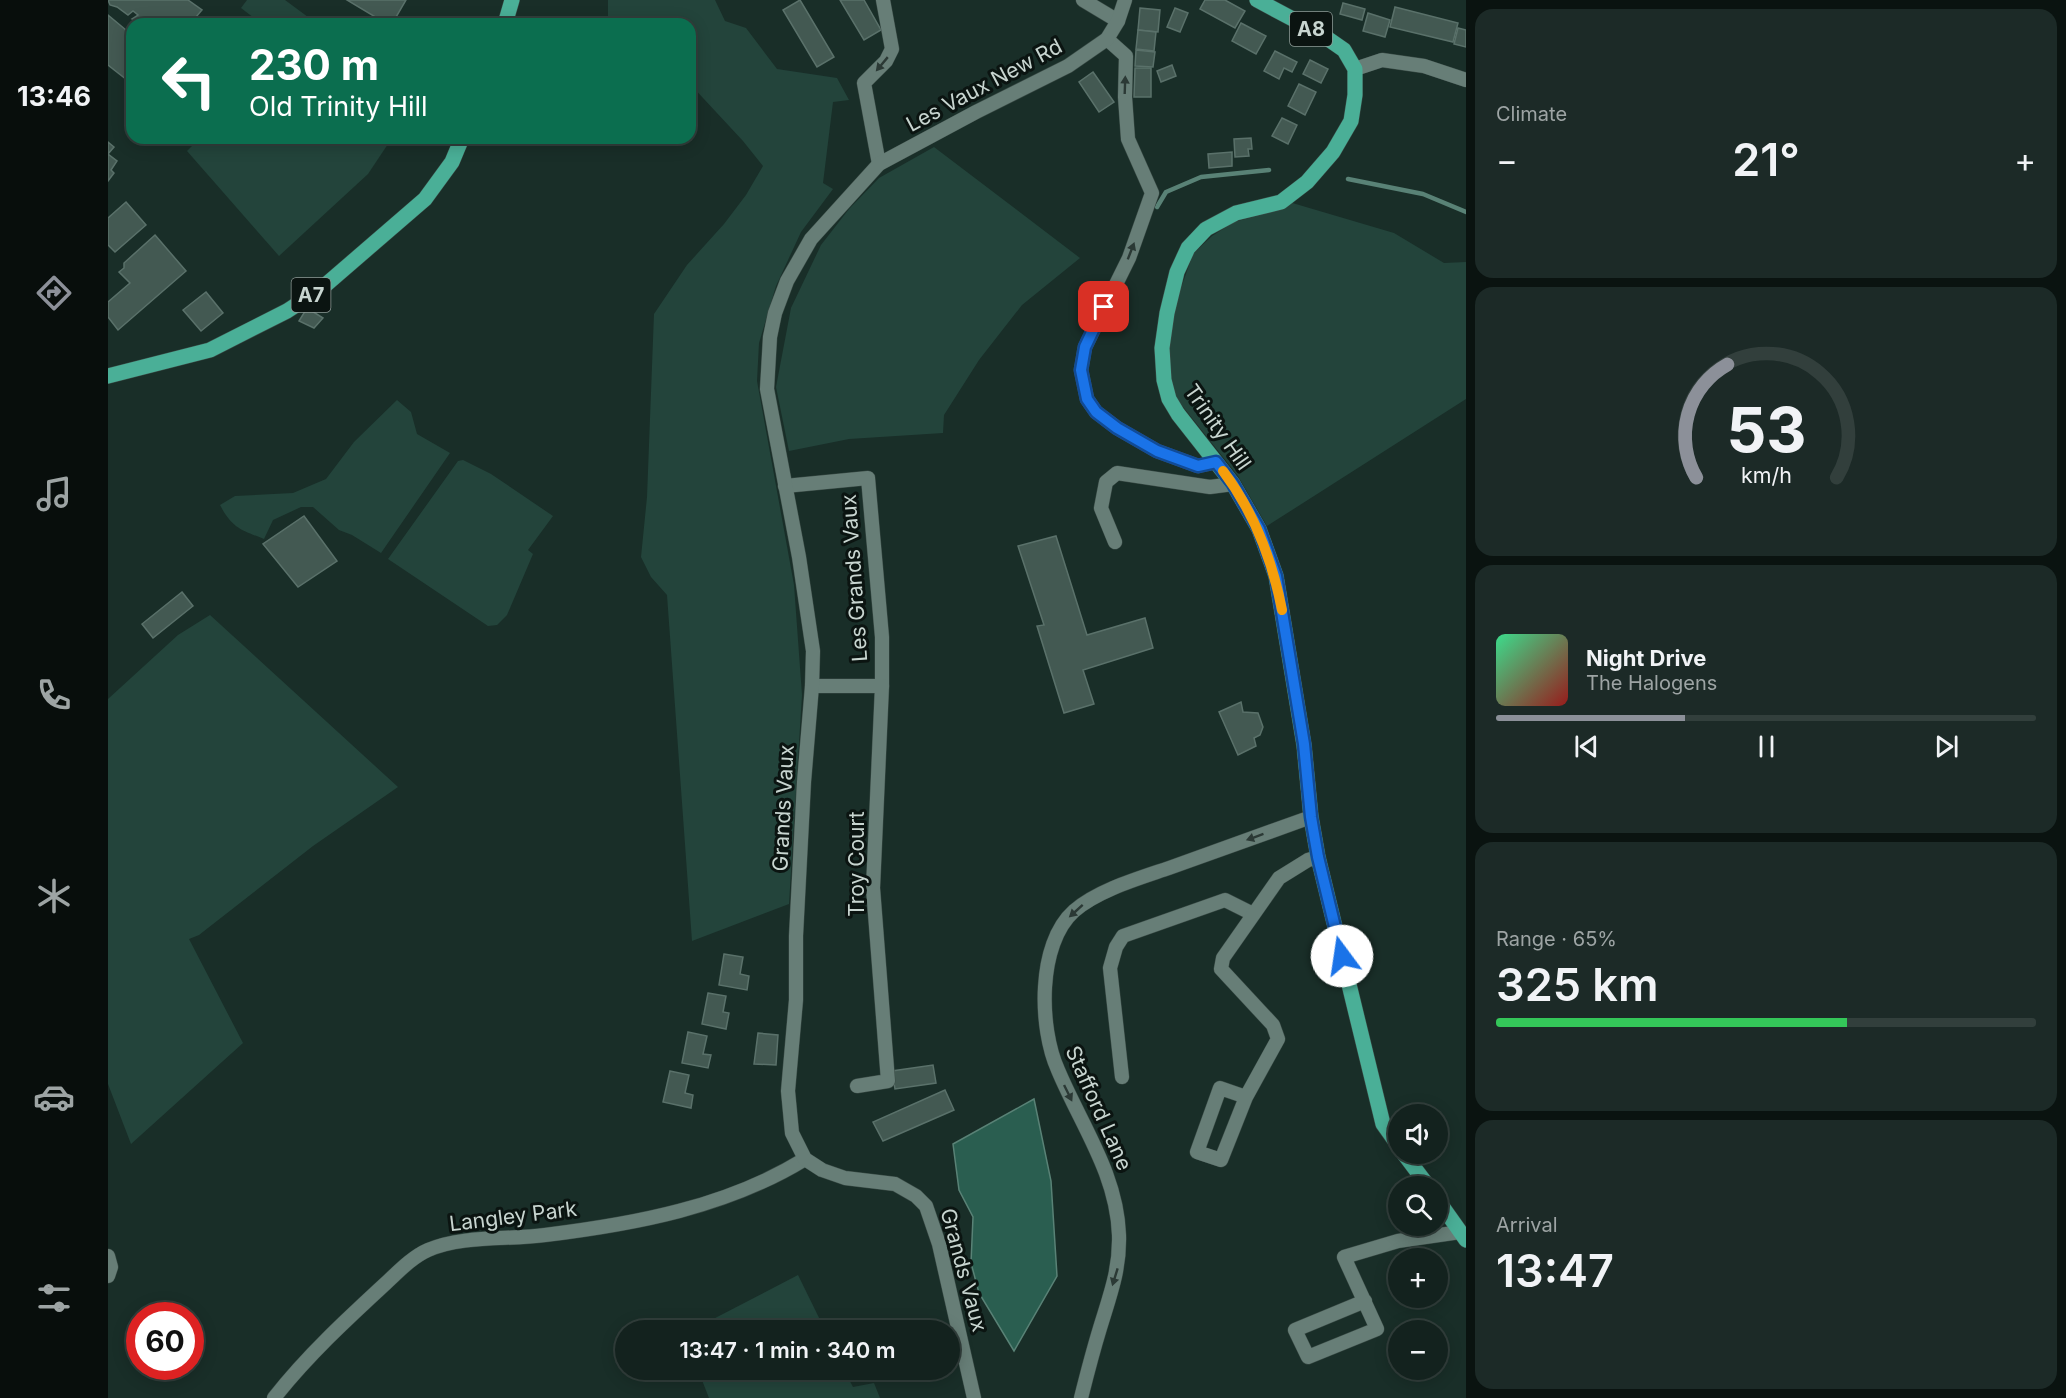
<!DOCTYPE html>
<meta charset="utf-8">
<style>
body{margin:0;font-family:Inter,sans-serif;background:#1c2a27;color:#f1f3f6;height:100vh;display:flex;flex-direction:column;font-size:22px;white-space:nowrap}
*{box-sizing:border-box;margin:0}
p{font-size:20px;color:#9da4a4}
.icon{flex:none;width:33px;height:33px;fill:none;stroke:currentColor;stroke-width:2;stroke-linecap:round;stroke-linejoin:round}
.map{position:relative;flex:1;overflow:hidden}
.sheet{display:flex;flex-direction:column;gap:9px;padding:9px;background:#0a1310;width:600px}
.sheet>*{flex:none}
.banner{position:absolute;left:18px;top:18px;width:570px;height:126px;border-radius:18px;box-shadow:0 3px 15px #0003,0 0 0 2px #323f3c;background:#0b6e4f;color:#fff;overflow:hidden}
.tools{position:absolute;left:1280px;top:1104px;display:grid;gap:12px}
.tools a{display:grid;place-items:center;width:60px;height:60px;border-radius:50%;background:#13221e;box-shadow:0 3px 15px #0003,0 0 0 2px #323f3c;font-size:30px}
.speed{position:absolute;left:18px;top:1302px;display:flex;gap:12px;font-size:30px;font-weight:700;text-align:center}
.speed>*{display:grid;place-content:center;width:78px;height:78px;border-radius:50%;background:#13221e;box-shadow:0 3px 15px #0003,0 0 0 2px #323f3c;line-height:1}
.speed .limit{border:9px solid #d22;background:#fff;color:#111}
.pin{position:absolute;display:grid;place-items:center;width:51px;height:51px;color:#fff;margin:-26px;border-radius:12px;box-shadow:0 3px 9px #0006}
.me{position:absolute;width:66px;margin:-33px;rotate:346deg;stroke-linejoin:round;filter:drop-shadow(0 0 4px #0008)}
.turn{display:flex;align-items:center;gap:21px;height:126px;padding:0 24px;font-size:27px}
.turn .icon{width:78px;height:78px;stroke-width:2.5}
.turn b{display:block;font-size:42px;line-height:51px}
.big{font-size:45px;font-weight:600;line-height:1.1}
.sheet .tile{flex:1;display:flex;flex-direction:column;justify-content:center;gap:9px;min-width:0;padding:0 21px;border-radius:18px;background:#1c2a27}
.sheet .dial{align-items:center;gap:0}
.dial svg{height:156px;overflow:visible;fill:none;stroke:#323f3c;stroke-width:7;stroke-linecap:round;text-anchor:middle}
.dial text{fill:#f1f3f6;stroke:none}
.song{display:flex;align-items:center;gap:18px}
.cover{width:72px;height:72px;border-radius:9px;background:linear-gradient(135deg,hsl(150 70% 55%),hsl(0 70% 35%))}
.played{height:6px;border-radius:3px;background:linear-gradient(90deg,#8c9099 35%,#323f3c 35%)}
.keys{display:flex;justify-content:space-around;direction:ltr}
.heat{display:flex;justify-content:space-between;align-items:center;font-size:33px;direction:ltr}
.charge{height:9px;border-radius:4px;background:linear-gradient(90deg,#34c759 65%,#323f3c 0)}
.trip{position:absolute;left:507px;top:1320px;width:345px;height:60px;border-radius:30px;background:#13221e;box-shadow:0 3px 15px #0003,0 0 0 2px #323f3c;font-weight:600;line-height:60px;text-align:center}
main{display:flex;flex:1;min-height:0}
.menu{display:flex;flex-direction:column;width:108px;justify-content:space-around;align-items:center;background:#080e0c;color:#9da4a4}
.menu .icon{width:42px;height:42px}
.menu .active{color:#8c9099}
.menu b{font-size:27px;color:#f1f3f6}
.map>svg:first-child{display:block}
</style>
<main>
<nav class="menu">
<b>13:46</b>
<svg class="icon active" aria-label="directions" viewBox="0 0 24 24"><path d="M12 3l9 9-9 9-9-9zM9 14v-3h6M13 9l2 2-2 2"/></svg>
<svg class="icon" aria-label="music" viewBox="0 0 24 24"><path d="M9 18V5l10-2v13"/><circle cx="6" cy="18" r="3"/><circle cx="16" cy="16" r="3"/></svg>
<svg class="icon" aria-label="phone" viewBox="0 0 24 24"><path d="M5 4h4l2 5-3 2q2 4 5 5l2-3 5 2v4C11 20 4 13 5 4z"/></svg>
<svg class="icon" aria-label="climate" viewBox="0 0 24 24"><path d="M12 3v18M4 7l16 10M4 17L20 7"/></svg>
<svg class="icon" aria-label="car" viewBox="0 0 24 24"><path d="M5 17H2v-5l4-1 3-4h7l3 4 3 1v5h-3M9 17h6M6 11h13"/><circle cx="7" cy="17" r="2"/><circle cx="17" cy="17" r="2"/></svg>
<svg class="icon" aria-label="filters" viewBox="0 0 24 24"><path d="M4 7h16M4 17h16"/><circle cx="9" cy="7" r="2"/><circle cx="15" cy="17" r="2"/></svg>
</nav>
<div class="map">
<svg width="1358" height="1398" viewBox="0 0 1358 1398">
<rect width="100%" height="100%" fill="#192e28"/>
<g fill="#23443b">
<polygon points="139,0 177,0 200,17 194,24 154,24 133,8"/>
<polygon points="500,0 607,0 617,21 638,28 669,69 729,78 741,100 725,102 715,183 725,189 693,232 668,286 651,343 649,381 686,585 694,695 681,904 584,941 559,595 543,577 533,557 539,497 546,314 579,265 616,224 638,195 655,166 635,141 582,84 582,24 500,24"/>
<polygon points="92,138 284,138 260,174 171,256 79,151"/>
<polygon points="826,147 972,258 914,305 871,360 836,415 835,433 741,439 681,451 668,387 683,308 713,245 741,209 771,178"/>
<polygon points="1181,202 1286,233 1336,263 1358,262 1358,399 1159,526 1130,476 1068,398 1061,373 1061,346 1068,302 1085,254 1104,236 1126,222 1152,215"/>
<path d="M289 400 303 412 309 434 342 453 273 553 244 535 231 530 205 507H193L165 520 156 539C133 530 124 528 112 505L127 496 185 493 218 479 246 442Z"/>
<polygon points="355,460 383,474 445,516 420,550 425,554 399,615 389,625 380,626 280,559 350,461"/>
<polygon points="102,615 290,787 205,846 91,935 81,939 135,1043 23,1144 0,1084 0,699 70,635"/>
<polygon points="690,1275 717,1330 584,1330"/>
<polygon points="590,1370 736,1370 745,1387 766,1383 772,1398 601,1398"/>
</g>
<polygon fill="#2a5e50" stroke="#598276" stroke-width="1.5" points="926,1099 943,1181 949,1276 906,1351 871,1293 863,1263 865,1217 851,1190 845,1144"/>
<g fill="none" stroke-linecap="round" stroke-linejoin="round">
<g stroke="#598276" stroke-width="4.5">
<polyline points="1240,179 1315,194 1358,212"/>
<polyline points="1049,207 1058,192 1093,177 1161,170"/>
</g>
</g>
<g fill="#435952" stroke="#5a716a" stroke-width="1.5">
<polygon points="0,0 80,0 94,10 82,24 44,24 42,21 38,24 33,24 24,19 30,15 25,11 20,15 9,7 2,5"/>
<polygon points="239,0 298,0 284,24 279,24"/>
<polygon points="692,0 726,57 709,67 675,10"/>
<polygon points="732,0 756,0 773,30 756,40"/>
<polygon points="1097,0 1117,0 1137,11 1127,28 1092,9"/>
<polygon points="1235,3 1257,9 1254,20 1232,14"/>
<polygon points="1287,7 1350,23 1345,42 1282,27"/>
<polygon points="1032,8 1052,10 1050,32 1030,30"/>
<polygon points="1067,8 1080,13 1072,32 1059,27"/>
<polygon points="1260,13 1282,20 1277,37 1255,31"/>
<polygon points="0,15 24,35 24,74 19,80 0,65"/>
<polygon points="1133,23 1158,36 1148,54 1124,41"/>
<polygon points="1350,28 1358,30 1358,47 1346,44"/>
<polygon points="1030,30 1048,32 1046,51 1028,49"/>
<polygon points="1028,50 1047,52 1045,67 1027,66"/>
<polygon points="1167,51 1189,62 1184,72 1176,68 1171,79 1156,71"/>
<polygon points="1202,60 1220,69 1213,83 1195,74"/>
<polygon points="1064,65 1068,76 1053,82 1049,71"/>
<polygon points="1027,68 1043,68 1043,97 1026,97"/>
<polygon points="985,72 1006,102 991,112 971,82"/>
<polygon points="1191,84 1208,92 1197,115 1180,106"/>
<polygon points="1174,118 1189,125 1180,144 1164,136"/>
<polygon points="1143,138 1144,149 1140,149 1141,156 1127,157 1126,139"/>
<polygon points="0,142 6,147 0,154 9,161 3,170 6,173 0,181"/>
<polygon points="1124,152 1124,166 1101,168 1100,154"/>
<polygon points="18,202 38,225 7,252 0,245 0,218"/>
<polygon points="47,235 78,271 10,330 0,317 0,302 22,283 11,272 16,268 16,263"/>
<polygon points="98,292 115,313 93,331 75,310"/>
<polygon points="199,308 215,318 206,328 191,321"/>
<polygon points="196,516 229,561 190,587 155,544"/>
<polygon points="948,536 979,635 1037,618 1045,648 975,670 986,704 956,713 929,626 936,625 910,546"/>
<polygon points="74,592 85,606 45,638 34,624"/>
<polygon points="1133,702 1135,712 1150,713 1155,727 1152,735 1146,738 1148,746 1130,755 1111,712"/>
<polygon points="616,954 635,957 632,974 641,976 639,990 611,985"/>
<polygon points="600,993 618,996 615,1012 621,1013 618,1029 594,1024"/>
<polygon points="580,1032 599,1036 595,1054 603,1055 600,1068 574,1063"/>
<polygon points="650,1033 670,1035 668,1065 646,1064"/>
<polygon points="825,1065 828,1083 787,1089 784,1071"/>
<polygon points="562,1071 581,1075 577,1093 585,1095 583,1108 555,1102"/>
<polygon points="837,1090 846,1110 775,1141 765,1122"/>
</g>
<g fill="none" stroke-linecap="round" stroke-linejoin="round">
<g stroke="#3a4b46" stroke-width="15">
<g id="minor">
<polyline points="975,0 1010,21"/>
<polyline points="999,39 1018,56 1017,97 1020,139 1044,193 1021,258 977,347 973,370 979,399 988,412 1009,428 1049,451 1090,466 1108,462"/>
<polyline points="1247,69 1274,60 1316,66 1358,80"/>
<polyline points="771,164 756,83 778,61 784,49 775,0"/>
<polyline points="677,486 760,478 774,637 774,686"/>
<polyline points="1007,542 993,508 998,482 1009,473 1102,487 1125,484"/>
<polyline points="704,686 774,686 765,888 780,1081 749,1086"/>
<polyline points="1014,1077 1002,968 1008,947 1015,936 1117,900 1145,914"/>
<polyline points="1138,1097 1112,1088 1089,1152 1113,1160 1138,1097 1170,1039 1165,1025 1113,969 1115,958 1171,878 1200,860 1210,857"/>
<polyline points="0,1256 3,1267 0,1276"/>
<polyline points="1257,1301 1187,1330 1200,1357 1269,1329 1236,1257 1290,1241 1352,1232"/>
<path d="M166 1398C199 1356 238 1320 277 1284 290 1272 304 1257 320 1250 354 1235 400 1240 437 1235 527 1224 619 1207 697 1159"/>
<polyline points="866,1398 831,1244 818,1206 808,1196 787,1184 737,1178 714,1170 697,1159 684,1133 680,1091 688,1000 688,936 696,782 704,686 705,651 691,557 659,389 662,337 667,313 679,281 703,239 771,164 868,112 960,66 999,39 1010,21 1017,0"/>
<path d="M973 1398C979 1374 985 1351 992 1328 1002 1295 1012 1270 1011 1235 1009 1174 973 1125 950 1070 931 1028 929 944 966 911 990 890 1032 878 1061 868 1108 851 1155 834 1203 817"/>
</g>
</g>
<g stroke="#3a4b46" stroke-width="16">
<g id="major">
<polyline points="1149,0 1213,34 1236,50 1247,69 1247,95 1243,121 1225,152 1199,182 1173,202 1128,213 1098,229 1080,248 1069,272 1059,313 1054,348 1056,380 1061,399 1070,414 1125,484 1151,529 1168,576 1196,745 1203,817 1210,857 1275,1124 1290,1145"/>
<polyline points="397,24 404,0"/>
<polyline points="0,376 102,350 179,311 214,288 317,199 344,162 354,138"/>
<polyline points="1296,1154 1320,1186"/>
<polyline points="1329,1199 1358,1240"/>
</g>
</g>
<use href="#minor" stroke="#677e77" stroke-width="14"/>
<use href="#major" stroke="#4aaf97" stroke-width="15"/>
</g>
<defs><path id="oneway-solid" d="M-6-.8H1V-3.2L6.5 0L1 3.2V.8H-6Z" transform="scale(1.5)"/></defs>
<g fill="#2b3935">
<use href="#oneway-solid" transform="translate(774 64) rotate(130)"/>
<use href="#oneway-solid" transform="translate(1017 85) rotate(-88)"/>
<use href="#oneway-solid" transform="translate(1023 251) rotate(-69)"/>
<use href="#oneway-solid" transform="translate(1147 837) rotate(160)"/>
<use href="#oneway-solid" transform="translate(968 911) rotate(138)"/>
<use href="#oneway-solid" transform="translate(960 1093) rotate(64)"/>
<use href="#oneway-solid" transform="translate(1007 1277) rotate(107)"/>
</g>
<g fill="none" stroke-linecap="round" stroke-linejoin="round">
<g stroke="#114b97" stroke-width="15">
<polyline id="route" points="996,307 977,347 973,370 979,399 988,412 1009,428 1049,451 1090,466 1108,462 1125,484 1151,529 1168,576 1196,744 1203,817 1210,857 1234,956"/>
</g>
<use href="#route" stroke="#1a73e8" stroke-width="10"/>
<path stroke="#f59e0b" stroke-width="10" d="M1115 471C1146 512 1164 559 1174 610"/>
</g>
<g text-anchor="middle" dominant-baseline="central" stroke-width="6" stroke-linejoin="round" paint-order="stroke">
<g fill="#0b1411" stroke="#8f9b97" stroke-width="1.5">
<rect x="1182" y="12" width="42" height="34" rx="4.5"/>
<rect x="183.5" y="278" width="39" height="34" rx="4.5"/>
</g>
<g font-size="20" font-weight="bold" fill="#c8d5d0">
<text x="1203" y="29">A8</text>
<text x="203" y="295">A7</text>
</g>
<g font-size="21" fill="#c8d5d0" stroke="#0b1411">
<text transform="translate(876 85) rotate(-28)">Les Vaux New Rd</text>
<text transform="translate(1110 427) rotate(55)">Trinity Hill</text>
<text transform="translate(746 578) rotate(-94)">Les Grands Vaux</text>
<text transform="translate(675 808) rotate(-87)">Grands Vaux</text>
<text transform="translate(748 864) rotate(-90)">Troy Court</text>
<text transform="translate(991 1108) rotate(66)">Stafford Lane</text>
<text transform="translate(405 1216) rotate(-7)">Langley Park</text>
<text transform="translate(856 1270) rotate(75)">Grands Vaux</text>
</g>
</g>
</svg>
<div class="tools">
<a><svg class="icon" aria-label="sound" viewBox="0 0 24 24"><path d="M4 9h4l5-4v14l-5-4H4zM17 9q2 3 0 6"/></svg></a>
<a><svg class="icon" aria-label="search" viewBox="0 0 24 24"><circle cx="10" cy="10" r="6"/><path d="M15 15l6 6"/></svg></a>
<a>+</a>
<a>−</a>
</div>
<div class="speed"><div class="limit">60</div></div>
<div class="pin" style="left:996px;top:307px;background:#d93025"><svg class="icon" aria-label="arrive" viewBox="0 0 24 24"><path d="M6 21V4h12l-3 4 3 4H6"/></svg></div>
<svg class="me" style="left:1234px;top:956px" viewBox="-20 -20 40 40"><circle r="19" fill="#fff"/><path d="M0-13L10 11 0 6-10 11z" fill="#1a73e8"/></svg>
<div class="trip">13:47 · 1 min · 340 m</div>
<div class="banner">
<div class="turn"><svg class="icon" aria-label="left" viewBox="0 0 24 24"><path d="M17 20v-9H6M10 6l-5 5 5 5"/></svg><div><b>230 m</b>Old Trinity Hill</div></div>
</div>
</div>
<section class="sheet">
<div class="tile"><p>Climate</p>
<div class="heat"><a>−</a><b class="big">21°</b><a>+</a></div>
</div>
<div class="tile dial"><svg viewBox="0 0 100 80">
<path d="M14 69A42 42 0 1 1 86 69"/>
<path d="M14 69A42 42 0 0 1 30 11" stroke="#8c9099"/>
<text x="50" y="56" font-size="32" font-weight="700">53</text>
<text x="50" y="72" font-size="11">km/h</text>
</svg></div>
<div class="tile">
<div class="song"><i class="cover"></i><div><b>Night Drive</b><p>The Halogens</p></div></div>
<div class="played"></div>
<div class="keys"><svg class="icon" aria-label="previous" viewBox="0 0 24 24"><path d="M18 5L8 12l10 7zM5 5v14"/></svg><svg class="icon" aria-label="pause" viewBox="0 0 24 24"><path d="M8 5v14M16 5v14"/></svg><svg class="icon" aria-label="next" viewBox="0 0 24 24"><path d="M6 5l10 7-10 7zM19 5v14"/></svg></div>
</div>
<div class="tile"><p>Range · 65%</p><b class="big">325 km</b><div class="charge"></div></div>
<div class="tile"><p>Arrival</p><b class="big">13:47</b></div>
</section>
</main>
